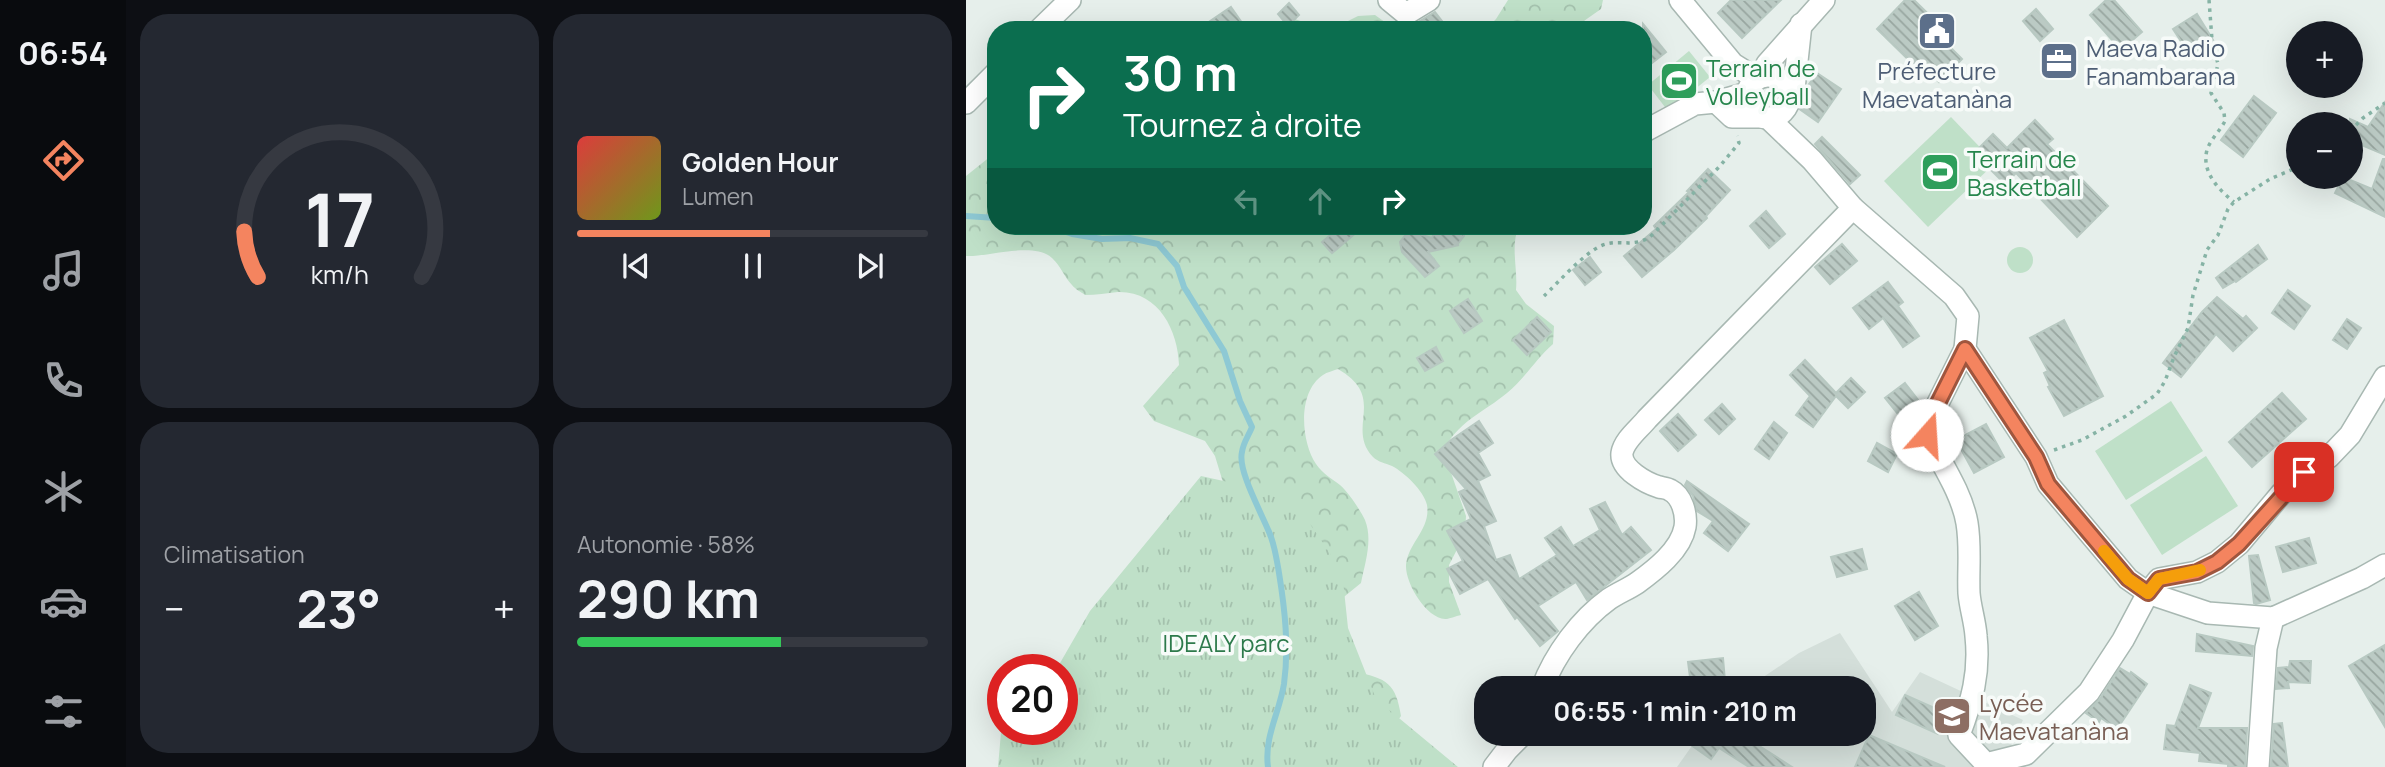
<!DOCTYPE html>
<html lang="fr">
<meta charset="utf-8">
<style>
body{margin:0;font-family:Manrope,sans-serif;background:#242831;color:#f1f3f6;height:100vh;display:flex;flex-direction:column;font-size:26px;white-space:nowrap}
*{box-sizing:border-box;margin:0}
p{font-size:23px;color:#9ea1a6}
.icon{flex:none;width:38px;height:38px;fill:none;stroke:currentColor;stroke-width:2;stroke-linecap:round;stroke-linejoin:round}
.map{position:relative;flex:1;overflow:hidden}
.details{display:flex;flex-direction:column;gap:14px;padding:14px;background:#0d0f14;width:840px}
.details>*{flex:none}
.guide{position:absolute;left:21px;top:21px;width:665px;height:214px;border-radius:28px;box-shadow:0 7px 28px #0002;background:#0b6e4f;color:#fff;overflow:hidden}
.buttons{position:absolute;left:1320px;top:21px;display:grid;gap:14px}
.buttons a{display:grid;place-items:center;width:77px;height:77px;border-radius:50%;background:#171b24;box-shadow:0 7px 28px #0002;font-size:35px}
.speed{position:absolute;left:21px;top:654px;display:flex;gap:14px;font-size:35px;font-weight:700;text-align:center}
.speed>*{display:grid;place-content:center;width:91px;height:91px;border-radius:50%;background:#171b24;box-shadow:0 7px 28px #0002;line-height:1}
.speed .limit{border:10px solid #d22;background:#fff;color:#111}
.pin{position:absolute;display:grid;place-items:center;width:60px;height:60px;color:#fff;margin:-30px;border-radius:14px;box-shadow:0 4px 10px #0006}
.me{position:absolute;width:77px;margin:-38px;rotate:19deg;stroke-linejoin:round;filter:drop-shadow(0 0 5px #0008)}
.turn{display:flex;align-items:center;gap:24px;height:147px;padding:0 21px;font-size:32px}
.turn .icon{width:91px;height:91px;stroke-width:2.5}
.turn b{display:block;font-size:49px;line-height:60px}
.lanes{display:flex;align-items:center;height:66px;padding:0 21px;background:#0003;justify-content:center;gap:35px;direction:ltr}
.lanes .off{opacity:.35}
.big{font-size:52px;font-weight:700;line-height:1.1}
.details .widget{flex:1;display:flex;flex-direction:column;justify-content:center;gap:10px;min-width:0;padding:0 24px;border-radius:28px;background:#242831}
.details .dial{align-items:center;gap:0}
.dial svg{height:182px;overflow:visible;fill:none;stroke:#363941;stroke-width:7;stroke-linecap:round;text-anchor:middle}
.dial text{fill:#f1f3f6;stroke:none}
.song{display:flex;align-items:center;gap:21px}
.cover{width:84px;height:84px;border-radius:10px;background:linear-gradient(135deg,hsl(0 70% 55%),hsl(80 70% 35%))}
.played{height:7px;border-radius:4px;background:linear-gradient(90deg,#f4845f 55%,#363941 55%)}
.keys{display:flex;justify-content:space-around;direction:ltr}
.heat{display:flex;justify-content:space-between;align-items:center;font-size:38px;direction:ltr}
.charge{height:10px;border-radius:5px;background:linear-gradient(90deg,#34c759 58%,#363941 0)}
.details .tiles{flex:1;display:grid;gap:14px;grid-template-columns:repeat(2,1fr)}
.trip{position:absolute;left:508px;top:676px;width:402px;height:70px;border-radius:28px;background:#171b24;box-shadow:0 7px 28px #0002;font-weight:700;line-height:70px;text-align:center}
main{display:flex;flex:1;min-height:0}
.dock{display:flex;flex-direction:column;width:126px;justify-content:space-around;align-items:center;background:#090b0e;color:#9ea1a6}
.dock .icon{width:49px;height:49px}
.dock .selected{color:#f4845f}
.dock b{font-size:32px;color:#f1f3f6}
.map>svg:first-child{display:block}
</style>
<main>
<nav class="dock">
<b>06:54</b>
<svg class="icon selected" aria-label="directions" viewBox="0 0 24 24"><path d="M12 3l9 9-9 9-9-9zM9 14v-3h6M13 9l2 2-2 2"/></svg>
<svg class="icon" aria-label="music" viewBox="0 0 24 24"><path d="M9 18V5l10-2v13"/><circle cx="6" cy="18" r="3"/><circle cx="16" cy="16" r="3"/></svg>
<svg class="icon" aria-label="phone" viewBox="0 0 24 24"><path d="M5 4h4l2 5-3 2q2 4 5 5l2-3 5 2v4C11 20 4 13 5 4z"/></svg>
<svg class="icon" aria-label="climate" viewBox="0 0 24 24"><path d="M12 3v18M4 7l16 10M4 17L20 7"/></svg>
<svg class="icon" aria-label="car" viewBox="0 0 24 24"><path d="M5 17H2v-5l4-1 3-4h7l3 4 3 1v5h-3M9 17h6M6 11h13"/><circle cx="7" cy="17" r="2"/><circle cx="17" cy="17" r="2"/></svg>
<svg class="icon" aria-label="filters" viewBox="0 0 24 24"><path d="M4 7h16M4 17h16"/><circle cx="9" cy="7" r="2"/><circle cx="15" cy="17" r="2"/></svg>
</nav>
<section class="details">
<div class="tiles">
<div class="widget dial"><svg viewBox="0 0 100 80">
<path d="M14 69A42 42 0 1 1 86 69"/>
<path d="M14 69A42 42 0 0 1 8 49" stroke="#f4845f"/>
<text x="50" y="56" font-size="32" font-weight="700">17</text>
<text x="50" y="72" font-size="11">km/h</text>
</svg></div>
<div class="widget">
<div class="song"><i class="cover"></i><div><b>Golden Hour</b><p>Lumen</p></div></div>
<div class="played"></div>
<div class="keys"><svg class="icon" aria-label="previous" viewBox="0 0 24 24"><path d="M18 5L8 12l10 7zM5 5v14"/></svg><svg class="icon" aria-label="pause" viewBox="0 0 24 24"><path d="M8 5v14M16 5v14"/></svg><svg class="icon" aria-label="next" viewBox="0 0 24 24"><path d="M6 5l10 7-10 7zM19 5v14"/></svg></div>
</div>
<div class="widget"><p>Climatisation</p>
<div class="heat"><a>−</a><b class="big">23°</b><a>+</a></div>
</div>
<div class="widget"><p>Autonomie · 58%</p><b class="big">290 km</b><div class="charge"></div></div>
</div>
</section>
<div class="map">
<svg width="1419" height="767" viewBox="0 0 1419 767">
<defs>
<pattern id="forest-crowns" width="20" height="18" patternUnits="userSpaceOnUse" patternTransform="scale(1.75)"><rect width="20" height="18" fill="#bfe0c8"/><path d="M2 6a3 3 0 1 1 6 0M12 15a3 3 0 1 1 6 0" fill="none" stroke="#a4c1ad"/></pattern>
<pattern id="park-tufts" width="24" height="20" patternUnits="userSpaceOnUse" patternTransform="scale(1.75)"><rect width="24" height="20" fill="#bfe0c8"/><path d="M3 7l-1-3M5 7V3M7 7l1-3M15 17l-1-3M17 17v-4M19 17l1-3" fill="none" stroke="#a4c1ad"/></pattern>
<pattern id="building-back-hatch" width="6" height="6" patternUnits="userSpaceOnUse" patternTransform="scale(1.75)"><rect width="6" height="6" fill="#bbcac4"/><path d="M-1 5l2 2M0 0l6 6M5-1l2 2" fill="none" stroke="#98a6a0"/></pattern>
</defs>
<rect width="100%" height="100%" fill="#e6efeb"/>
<polygon fill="#d4dfda" points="874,633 926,712 954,672 1057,720 1044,748 1060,767 711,767 735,733 898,733 898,688 781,688 833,653"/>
<g fill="#bfe0c8">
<polygon points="723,51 744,77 702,111 682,85"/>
<polygon points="985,117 1029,163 962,227 918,181"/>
<circle cx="1054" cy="260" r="13"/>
<polygon points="1205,401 1237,451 1160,500 1129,451"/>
<polygon points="1240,456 1272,506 1196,555 1164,505"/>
</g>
<g fill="url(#forest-crowns)">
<polygon points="542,0 637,0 635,9 605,30 519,30 530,19"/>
<polygon points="409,15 430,30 306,30 326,18 343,24 376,24 392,16"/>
<path d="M30 152V226H553C544 246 552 268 550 290L560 304 588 326 587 344C570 359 559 378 541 393 517 413 497 418 479 447L482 464 500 516 499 534 483 565V582L495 615C490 616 483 619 479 619 460 618 439 583 440 565 442 543 465 529 461 505 458 491 438 472 426 466 419 463 412 462 407 457 379 427 422 398 372 369 367 371 361 372 357 375 331 392 335 442 350 464 357 474 365 478 374 485 383 493 394 510 399 520 407 540 399 563 395 583L368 605 389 672C421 678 430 684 435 716L424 731 259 489 249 456 239 441 188 421 177 406 213 365C212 331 193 291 152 292 141 293 130 295 119 295 115 292 109 289 106 285 98 277 95 266 86 258 68 241 23 257 0 256V176Z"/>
</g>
<polygon fill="url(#park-tufts)" points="235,476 325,496 376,571 382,628 410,699 492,767 32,767 36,721 37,730 96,730 96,670 90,670 124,611"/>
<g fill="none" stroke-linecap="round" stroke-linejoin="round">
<g stroke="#8ec9d4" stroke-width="6">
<polyline points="0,216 30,218"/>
<path d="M83 226 106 234 136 239 164 238 192 244 211 266 218 287 258 351 274 401 286 427C283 435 277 443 276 452 271 471 298 517 305 537 309 548 311 561 313 573 319 610 323 647 318 684 313 714 298 737 302 767"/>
</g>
</g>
<g fill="url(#building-back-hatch)" stroke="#b8c9c2" stroke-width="2">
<polygon points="765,0 815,0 776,38 752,13"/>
<polygon points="939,0 948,0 986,37 981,44 996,59 973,82 958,67 954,71 911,29"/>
<polygon points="1140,0 1148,0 1176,32 1155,50 1124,15"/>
<polygon points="323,3 333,15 322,26 312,14"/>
<polygon points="265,7 281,30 231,30"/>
<polygon points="1070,9 1087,29 1074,41 1057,21"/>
<polygon points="469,12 483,30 453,30 449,24"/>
<polygon points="1231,14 1247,40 1224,55 1207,29"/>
<polygon points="677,24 700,52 677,70"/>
<polygon points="851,73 875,89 852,122 829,106 838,98 841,87"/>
<polygon points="1288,96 1310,113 1277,157 1255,140"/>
<polygon points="1419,102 1419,155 1384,140 1384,119 1402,127"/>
<polygon points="1069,120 1087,139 1081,144 1142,206 1111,237 1050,173 1039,184 1008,153 1027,134 1041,148"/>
<polygon points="856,137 894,175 884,184 849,144"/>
<polygon points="1417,159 1419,159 1419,217 1369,193 1377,177 1406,189"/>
<polygon points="742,169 764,190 740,216 741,218 708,250 676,277 658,256 690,229 688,226 723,192 721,191"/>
<polygon points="800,211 819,234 803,248 784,226"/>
<polygon points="375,226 398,226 366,253 356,242"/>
<polygon points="471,226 497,226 498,236 491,245 493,245 462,252 473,266 459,277 436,252 434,242 441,233 446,232 466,238"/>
<polygon points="876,244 891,261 864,284 849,267"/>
<polygon points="1292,245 1301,259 1270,282 1269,281 1257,288 1250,278"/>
<polygon points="624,257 635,272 619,285 607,270"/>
<polygon points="922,282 937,302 932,306 953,336 937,347 917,318 903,329 887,308"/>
<polygon points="1322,290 1344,306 1328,329 1306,313"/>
<polygon points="1251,297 1277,319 1280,316 1291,328 1267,351 1250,334 1215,377 1197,363 1236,312"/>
<polygon points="502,299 516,321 498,333 484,311"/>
<polygon points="571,317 585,332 561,355 547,340"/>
<polygon points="1381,319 1395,328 1381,349 1367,340"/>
<polygon points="1098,320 1137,396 1098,416 1082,387 1084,386 1078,373 1082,371 1064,338"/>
<polygon points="470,347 477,361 459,371 451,358"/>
<polygon points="839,360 870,393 885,378 899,392 882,408 870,396 847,427 830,415 844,396 824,375"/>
<polygon points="939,383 956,405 954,413 940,424 919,398"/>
<polygon points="1316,393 1340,419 1286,467 1263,442"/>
<polygon points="756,404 769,419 753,434 739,420"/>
<polygon points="712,414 730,435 712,451 694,431"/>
<polygon points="513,421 527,443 512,453 524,475 512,481 530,521 518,526 530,560 544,555 553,579 591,555 579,538 595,527 607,546 634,530 624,509 639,502 656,535 665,527 685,550 621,600 610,582 572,606 592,631 574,646 551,617 549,619 522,579 494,594 481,569 497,561 481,531 505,519 493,492 500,489 469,454 485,440"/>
<polygon points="808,422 821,433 803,459 789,449"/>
<polygon points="1020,424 1038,457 1008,473 990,440"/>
<polygon points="911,443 931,454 922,472 902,461"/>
<polygon points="721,481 783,524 762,551 738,533 747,521 731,511 727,496 719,485"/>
<polygon points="1343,538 1350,563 1317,572 1310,547"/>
<polygon points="896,549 901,569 871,577 865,557"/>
<polygon points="1292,555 1304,600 1290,604 1288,603 1283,556"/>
<polygon points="953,592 972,626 949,640 929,606"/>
<polygon points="1231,634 1287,646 1286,656 1230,651"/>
<polygon points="1419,645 1419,727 1383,666"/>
<polygon points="757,658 759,681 725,685 722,662"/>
<polygon points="1324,661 1345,661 1344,683 1322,682 1323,688 1310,689 1312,668 1323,667"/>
<polygon points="1154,668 1164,674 1165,672 1181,684 1151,729 1135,718 1133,722 1120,713 1134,699"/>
<polygon points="1224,685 1245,693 1232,728 1281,728 1279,767 1262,767 1262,764 1233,761 1234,753 1198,749 1201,725 1209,726"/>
<polygon points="939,695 982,714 972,734 930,715"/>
<polygon points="1316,723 1322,767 1305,767 1308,724"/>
<polygon points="708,733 773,733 826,767 783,767 753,748 745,759"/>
<polygon points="903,735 979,767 889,767"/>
</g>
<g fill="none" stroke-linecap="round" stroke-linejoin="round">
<g stroke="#a8b8b2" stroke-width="24">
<g id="minor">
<polyline points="423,0 440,14 463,0"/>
<polyline points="714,0 767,64 791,79"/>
<polyline points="73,30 104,0"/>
<circle cx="802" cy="97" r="21"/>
<polyline points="795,77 801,64 858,0"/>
<polyline points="823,94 828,89 835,24"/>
<polyline points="750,102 766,117 795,117"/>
<polyline points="0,103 30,73"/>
<polyline points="802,118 846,160 887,208 988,296 1002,316 999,349 1070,457 1082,484 1162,579 1182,593 1242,613 1307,618 1396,578 1419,565"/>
<polyline points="677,132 729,104 750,102 781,93"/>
<path d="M999 349 968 411 961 435C975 463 996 493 1001 523 1005 547 1002 570 1003 593 1004 607 1009 621 1010 636 1014 673 1006 701 993 735L1020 764 1060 754 1123 692 1157 640 1182 593 1193 579 1231 572 1251 562 1273 544 1315 494 1338 472 1363 457 1384 435 1419 377"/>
<path d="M576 688C589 654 614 620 643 599 652 593 662 589 671 583 689 570 715 550 719 527 721 514 716 496 704 490 701 488 697 488 693 487 680 483 654 469 656 453 658 440 674 428 681 419L887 208"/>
<polyline points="528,767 541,750 558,733"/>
<polyline points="1292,767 1300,648 1307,618"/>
</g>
</g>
<g stroke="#86b3a5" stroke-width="3.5" stroke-dasharray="3.5 5" stroke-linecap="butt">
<path d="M1243 0 1246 40 1252 64 1245 93 1258 113 1259 121C1254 131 1244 140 1241 150 1235 172 1253 190 1268 202"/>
<polyline points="1384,131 1397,118 1419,103"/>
<path d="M578 296C592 283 622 248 640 244 657 240 664 247 683 238L754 166 773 143 771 136"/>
<polyline points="1088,450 1116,440 1160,416 1191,394 1199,381 1208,357 1222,328 1227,295 1241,250 1252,235 1262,209 1268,202 1304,179 1332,167"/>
</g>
<use href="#minor" stroke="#fff" stroke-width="21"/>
</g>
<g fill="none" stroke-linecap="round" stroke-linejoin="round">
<g stroke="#9f563e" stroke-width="18">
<polyline id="route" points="961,435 968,411 999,349 1070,457 1082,484 1162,579 1182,593 1193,579 1231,572 1251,562 1273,544 1338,472"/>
</g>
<use href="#route" stroke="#f4845f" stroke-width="12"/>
<polyline stroke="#f59e0b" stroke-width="12" points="1138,551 1162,579 1182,593 1193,579 1234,570"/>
</g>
<defs>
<g id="civic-square" transform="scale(2.0125)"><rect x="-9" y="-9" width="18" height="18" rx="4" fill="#5c6f8a" stroke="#f7fbf9"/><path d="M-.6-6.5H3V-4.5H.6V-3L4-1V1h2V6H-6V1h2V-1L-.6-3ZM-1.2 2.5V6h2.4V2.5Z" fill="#fff"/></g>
<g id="office-square" transform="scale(2.0125)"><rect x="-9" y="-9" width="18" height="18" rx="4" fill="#5c6f8a" stroke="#f7fbf9"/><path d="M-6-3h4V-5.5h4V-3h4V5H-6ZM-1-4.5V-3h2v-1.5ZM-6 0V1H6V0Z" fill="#fff"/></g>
<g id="stadium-square" transform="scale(2.0125)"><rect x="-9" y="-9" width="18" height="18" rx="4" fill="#2e9e5b" stroke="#f7fbf9"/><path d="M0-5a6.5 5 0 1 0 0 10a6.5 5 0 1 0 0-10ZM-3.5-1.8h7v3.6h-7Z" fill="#fff"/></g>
<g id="school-square" transform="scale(2.0125)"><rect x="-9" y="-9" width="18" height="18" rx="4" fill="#8d6e63" stroke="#f7fbf9"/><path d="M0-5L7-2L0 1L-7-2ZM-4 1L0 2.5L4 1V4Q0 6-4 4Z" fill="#fff"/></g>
</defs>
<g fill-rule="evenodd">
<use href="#civic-square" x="971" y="31"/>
<use href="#office-square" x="1093" y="61"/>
<use href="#stadium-square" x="713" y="81"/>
<use href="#stadium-square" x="974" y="172"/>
<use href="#school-square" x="986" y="716"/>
</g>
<g text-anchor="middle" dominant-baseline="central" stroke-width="7" stroke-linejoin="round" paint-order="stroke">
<g font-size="24" fill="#4e5e75" stroke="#f7fbf9" text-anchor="start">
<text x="1120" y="47">Maeva Radio<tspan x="1120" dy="28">Fanambarana</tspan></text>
<text x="971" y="70" text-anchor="middle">Préfecture<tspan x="971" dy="28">Maevatanàna</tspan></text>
</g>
<g font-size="24" fill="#27864d" stroke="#f7fbf9" text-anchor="start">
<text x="740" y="67">Terrain de<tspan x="740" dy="28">Volleyball</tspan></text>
<text x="1001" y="158">Terrain de<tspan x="1001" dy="28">Basketball</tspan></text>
</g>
<g font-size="24" fill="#2d7a4b" stroke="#f7fbf9">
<text x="260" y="642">IDEALY parc</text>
</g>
<g font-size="24" fill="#785e54" stroke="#f7fbf9" text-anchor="start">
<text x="1013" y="702">Lycée<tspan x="1013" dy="28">Maevatanàna</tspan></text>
</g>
</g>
</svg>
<div class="buttons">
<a>+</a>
<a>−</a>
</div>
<div class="speed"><div class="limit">20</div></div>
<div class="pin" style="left:1338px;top:472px;background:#d93025"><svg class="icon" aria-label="arrive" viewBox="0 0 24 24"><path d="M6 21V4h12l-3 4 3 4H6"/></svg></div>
<svg class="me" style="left:961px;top:435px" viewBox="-20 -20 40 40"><circle r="19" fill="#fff"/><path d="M0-13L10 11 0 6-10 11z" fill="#f4845f"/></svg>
<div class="trip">06:55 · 1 min · 210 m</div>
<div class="guide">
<div class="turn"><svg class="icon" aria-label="right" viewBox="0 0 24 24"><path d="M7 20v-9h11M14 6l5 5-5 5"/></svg><div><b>30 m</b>Tournez à droite</div></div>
<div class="lanes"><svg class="icon off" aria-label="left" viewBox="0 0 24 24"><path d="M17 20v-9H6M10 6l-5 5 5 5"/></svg><svg class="icon off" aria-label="ahead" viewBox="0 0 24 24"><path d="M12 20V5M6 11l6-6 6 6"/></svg><svg class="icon" aria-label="right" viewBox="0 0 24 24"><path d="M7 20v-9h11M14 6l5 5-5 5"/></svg></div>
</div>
</div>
</main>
